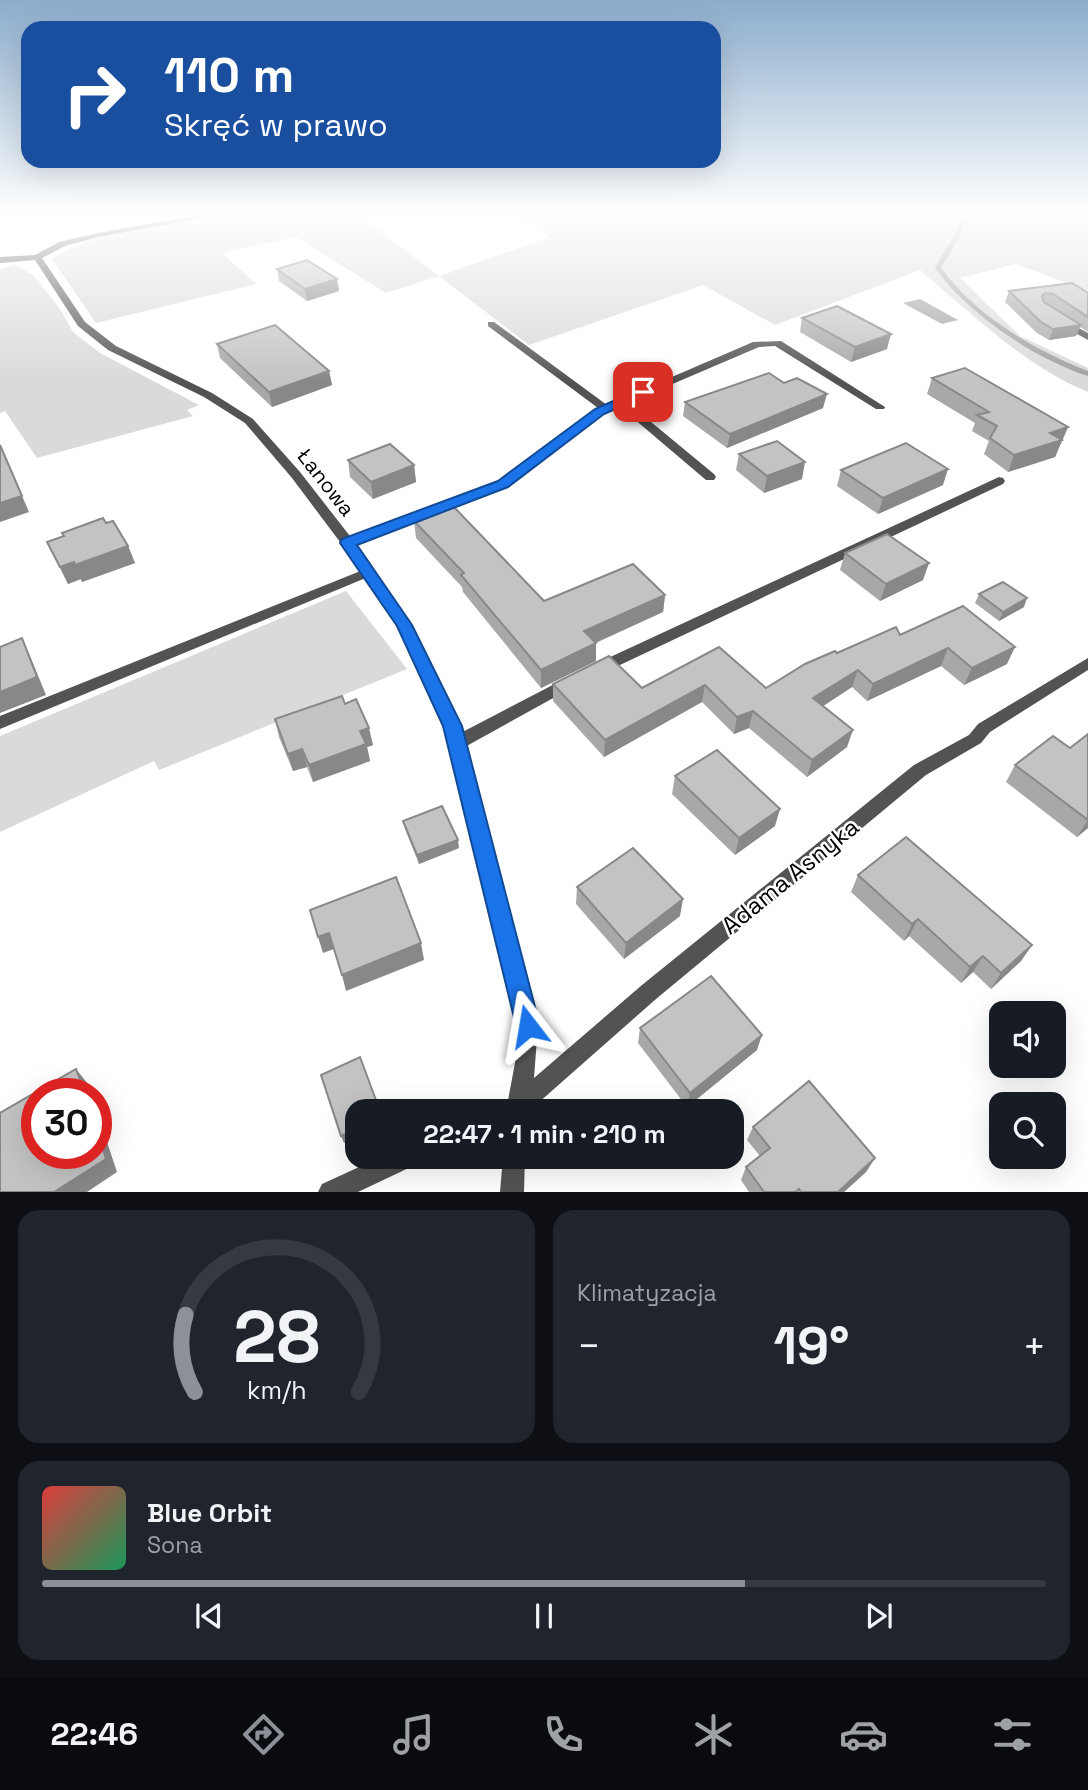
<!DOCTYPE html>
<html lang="pl">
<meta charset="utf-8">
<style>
body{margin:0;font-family:"Space Grotesk",sans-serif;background:#20242c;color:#f1f3f6;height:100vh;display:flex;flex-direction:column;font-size:26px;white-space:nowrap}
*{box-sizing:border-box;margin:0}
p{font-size:23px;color:#9ea1a6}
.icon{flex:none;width:38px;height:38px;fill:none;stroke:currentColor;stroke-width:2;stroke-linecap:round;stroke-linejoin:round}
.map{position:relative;height:1192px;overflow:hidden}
.details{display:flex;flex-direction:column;gap:18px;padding:18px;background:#0d0f14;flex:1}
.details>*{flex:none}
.guide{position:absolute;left:21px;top:21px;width:700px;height:147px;border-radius:21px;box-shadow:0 7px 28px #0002;background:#1a4fa0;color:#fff;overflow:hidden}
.tools{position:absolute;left:989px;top:1001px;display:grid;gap:14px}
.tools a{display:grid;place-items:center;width:77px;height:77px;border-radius:14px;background:#171b24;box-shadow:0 7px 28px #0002;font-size:35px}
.speed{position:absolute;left:21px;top:1078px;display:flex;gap:14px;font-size:35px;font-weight:700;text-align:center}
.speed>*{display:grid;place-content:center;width:91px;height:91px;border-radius:50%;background:#171b24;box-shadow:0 7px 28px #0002;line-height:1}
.speed .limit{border:10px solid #d22;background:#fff;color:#111}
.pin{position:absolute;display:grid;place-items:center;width:60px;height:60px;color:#fff;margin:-30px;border-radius:14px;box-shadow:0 4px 10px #0006}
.me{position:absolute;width:77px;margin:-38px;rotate:346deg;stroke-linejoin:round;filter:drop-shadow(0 0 5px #0008)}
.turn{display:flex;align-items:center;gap:24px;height:147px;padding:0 28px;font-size:32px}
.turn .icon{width:91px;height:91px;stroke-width:2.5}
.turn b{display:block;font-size:49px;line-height:60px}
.big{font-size:52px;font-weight:700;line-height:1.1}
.details .tile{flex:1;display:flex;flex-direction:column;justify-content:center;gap:10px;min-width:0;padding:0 24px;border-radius:21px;background:#20242c}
.details .dial{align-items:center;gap:0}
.dial svg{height:182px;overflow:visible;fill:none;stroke:#363941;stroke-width:7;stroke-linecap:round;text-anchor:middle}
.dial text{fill:#f1f3f6;stroke:none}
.song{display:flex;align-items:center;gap:21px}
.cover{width:84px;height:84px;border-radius:10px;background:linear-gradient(135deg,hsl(0 70% 55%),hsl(150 70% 35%))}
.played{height:7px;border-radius:4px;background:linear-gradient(90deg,#8c9099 70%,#363941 70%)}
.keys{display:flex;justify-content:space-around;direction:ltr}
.heat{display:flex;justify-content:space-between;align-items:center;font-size:38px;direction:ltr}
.details .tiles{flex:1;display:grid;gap:18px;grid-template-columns:1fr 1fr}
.tile:last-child{grid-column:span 2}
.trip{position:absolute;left:345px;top:1099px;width:399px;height:70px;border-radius:21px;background:#171b24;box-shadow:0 7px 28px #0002;font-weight:700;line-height:70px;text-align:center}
.tab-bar{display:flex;height:112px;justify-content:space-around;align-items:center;background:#090b0e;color:#9ea1a6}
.tab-bar .icon{width:49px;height:49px}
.tab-bar .active{color:#8c9099}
.tab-bar b{font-size:32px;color:#f1f3f6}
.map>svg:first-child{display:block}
</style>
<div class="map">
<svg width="1088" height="1192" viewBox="0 0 1088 1192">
<rect width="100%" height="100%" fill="#fff"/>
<g fill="#dadada">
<path d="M234 214H358L439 276 550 237 516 214H1088V291L1016 264 960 278 1020 336 1088 368V392C1028 368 969 312 920 270L775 325 703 285 529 345 439 276 386 293 296 237 222 253 256 284 96 323 52 259C98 228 179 224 234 214Z"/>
<polygon points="16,265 34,276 60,309 73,332 100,353 199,405 187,410 193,416 37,458 5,411 0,413 0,269"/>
<polygon points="346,591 407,669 159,770 154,761 0,832 0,736"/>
</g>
<polygon fill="#a1a1a1" points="920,299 958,320 942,324 903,303"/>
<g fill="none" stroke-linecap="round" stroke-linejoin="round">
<path fill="#a1a1a1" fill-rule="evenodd" d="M962 214H968L961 234 941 268C976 316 1034 350 1088 371V376C1035 359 968 314 935 268L955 234Z"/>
<g fill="#535353" fill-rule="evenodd">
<polygon points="488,322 494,322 607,405 753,342 781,341 885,407 884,409 876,409 775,346 759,347 628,403 714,474 716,477 714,480 706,480 620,407 603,414 507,487 353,546 343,546 341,543 343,540 499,481 598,408 488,326"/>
<polygon points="999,477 1003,478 1005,481 1003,484 603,673 593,673 590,669 593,665"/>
<polygon points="368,568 373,569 375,572 373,575 0,729 0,716"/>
<polygon points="570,676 575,678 578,682 575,686 463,748 457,749 451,748 449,743 451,738"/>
</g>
<g fill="#535353" fill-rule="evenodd">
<polygon points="203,214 223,214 98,237 65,246 42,258 85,322 116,346 212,393 253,419 300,472 353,540 409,621 460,726 538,1025 534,1078 642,985 914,765 969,735 978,724 1088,658 1088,670 990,732 981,743 926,775 656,999 529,1111 506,1111 515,1063 518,1025 444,726 397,626 343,546 292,478 245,423 204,397 108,350 78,326 35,260 0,263 0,257 35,255 59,242 98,233"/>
<polygon points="1062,319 1088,333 1088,340 1059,324 1057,322"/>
<polygon points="381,1157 419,1157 415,1165 358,1192 318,1192 322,1184"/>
<polygon points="503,1157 525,1157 524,1192 500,1192"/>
</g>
</g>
<g fill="#a8a8a8">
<polygon points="277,269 337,279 339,291 307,301 279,281"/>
<polygon points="1009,291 1088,293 1088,332 1080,327 1076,336 1049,340 1037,333 1005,302"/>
<polygon points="802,318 887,349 851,362 800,332"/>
<polygon points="217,344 329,371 332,385 272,407 220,358"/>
<polygon points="932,378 1068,427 1055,457 1008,472 984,454 989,441 972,431 975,423 927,394"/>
<polygon points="784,383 823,408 727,448 683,416 685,402"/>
<polygon points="739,454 802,479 764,493 736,470"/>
<polygon points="348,460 414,465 416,482 373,499 350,477"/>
<polygon points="841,470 943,485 878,514 837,486"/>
<polygon points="414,521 544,601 665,595 663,612 596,643 596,661 541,688 463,592 462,587 416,538"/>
<polygon points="106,523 128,546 135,563 82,582 81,579 68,584 47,542"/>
<polygon points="845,553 923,580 880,601 840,570"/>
<polygon points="979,594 1024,607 999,621 975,603"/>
<polygon points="900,635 1007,664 964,685 941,666 867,701 852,687 823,706 847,747 807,777 749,728 734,734 702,702 604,757 553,701 553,684 642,688 719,647 766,688 837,653"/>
<polygon points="345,704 373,745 367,747 370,761 313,782 307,767 293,771 279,737 275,719"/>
<polygon points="1088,734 1088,828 1077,837 1006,782 1015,765 1070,748"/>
<polygon points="675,776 775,826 735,855 672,794"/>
<polygon points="403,821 459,848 419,864 405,829"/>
<polygon points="858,875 1032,945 1021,961 991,989 973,972 961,983 909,936 904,941 851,892"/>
<polygon points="577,887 680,916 624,959 576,904"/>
<polygon points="640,1028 757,1050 687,1107 638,1043"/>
<polygon points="753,1127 875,1158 866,1172 844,1192 749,1192 741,1180 746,1167 760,1156 747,1140"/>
</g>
<g fill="#888">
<polygon points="337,279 339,291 307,301 305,289"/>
<polygon points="1081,325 1076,336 1049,340 1053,329"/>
<polygon points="891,334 887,349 851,362 855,347"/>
<polygon points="329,371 332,385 272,407 269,392"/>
<polygon points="827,394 823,408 727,448 730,434"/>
<polygon points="1068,427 1055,457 1008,472 1014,455 1050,433"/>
<polygon points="0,445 29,512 0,522"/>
<polygon points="805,462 802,479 764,493 767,476"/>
<polygon points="414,465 416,482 373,499 371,482"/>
<polygon points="948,469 943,485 878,514 883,498"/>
<polygon points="128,546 135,563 82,582 75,565"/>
<polygon points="74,562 81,579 68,584 60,567"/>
<polygon points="929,563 923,580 880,601 886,584"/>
<polygon points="665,595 663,612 583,648 584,631"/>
<polygon points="1027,598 1024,607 999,621 1003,612"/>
<polygon points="22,638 30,656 46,695 0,713 0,692"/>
<polygon points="596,643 596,661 541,688 541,670"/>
<polygon points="1015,647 1007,664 964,685 972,668"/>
<polygon points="948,648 941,666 867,701 873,684"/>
<polygon points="858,670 852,687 808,716 813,698"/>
<polygon points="705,685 702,702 604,757 605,740"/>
<polygon points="753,711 749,728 734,734 737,717"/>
<polygon points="369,728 373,745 367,747 370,761 313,782 309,765 360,731"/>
<polygon points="853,730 847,747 807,777 812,760"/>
<polygon points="302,749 307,767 293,771 288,754"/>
<polygon points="780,809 775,826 735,855 739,838"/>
<polygon points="1088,820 1088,828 1077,837"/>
<polygon points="458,840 459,848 419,864 417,855"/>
<polygon points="683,899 680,916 624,959 626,943"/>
<polygon points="918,919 909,936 904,941 912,924"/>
<polygon points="329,933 334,949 323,953 318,937"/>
<polygon points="421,943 424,960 346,991 342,975"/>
<polygon points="1032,945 1021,961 991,989 1001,973"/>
<polygon points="983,956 973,972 961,983 970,967"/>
<polygon points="762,1035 757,1050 687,1107 690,1093"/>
<polygon points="76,1069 88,1084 91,1094 85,1094"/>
<polygon points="96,1109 117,1172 87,1192 54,1192 96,1129"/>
<polygon points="357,1128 357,1136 344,1143 341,1136"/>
<polygon points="875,1158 866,1172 844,1192 838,1192"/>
</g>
<g fill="#c3c3c3" stroke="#888" stroke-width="2">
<polygon points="307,260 337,279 305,289 277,269"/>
<polygon points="1072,283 1088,293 1088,317 1053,294 1045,293 1042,296 1044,302 1081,325 1053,329 1041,322 1009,291"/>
<polygon points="837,306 891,334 855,347 802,318"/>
<polygon points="275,325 329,371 269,392 217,344"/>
<polygon points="965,368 1068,427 1050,433 1062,440 1014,455 990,438 997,426 977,415 989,412 932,378"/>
<polygon points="769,373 784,383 797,378 827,394 730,434 685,402"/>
<polygon points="777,441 805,462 767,476 739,454"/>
<polygon points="906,443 948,469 883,498 841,470"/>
<polygon points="390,444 414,465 371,482 348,460"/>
<polygon points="0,445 22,496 0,503"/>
<polygon points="453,506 544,601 633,564 665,595 584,631 596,643 541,670 461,575 464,573 414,521"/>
<polygon points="103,518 106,523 113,521 128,546 75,565 74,562 60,567 47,542 64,536 62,533"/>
<polygon points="887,534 929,563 886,584 845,553"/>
<polygon points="1003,582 1027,598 1003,612 979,594"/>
<polygon points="963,606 1015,647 972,668 948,648 873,684 858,670 813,698 853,730 812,760 753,711 737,717 705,685 605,740 553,684 609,656 642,688 719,647 766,688 805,664 835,651 837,653 896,627 900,635"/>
<polygon points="22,638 37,677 0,692 0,647"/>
<polygon points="342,696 345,704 356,699 369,728 360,731 366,744 309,765 302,749 288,754 275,719"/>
<polygon points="1088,734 1088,820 1015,765 1053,736 1070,748"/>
<polygon points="717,750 780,809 739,838 675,776"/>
<polygon points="442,806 458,840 417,855 403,821"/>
<polygon points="906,837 1032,945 1001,973 983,956 970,967 918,919 912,924 858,875"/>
<polygon points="633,848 683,899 626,943 577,887"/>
<polygon points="396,877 421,943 342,975 329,933 318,937 310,910"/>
<polygon points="711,976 762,1035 690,1093 640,1028"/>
<polygon points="360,1057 380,1111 357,1111 357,1128 341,1136 321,1075"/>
<polygon points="76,1069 85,1094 37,1094 37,1153 96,1153 96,1129 106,1159 54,1192 0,1192 0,1113"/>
<polygon points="809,1081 875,1158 838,1192 801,1192 799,1189 795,1192 764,1192 746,1167 770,1148 753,1127"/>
</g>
<linearGradient id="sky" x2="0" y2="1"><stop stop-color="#8baccc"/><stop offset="0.56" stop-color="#fff"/><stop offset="1" stop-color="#fff" stop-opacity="0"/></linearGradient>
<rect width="1088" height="381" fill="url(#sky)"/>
<polygon fill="#1a73e8" stroke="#114b97" stroke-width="2" points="643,388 649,392 647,395 604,414 508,487 357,545 412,625 462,726 540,1026 536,1034 528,1037 519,1034 516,1026 443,726 397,626 340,543 342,539 498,481 595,409"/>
<g text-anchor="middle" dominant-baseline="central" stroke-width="5" stroke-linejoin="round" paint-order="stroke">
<g font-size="21" fill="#000" stroke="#fff">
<text transform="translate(326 482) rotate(52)">Łanowa</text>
</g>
<g font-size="24" fill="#000" stroke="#fff">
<text transform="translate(790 876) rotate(-39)">Adama Asnyka</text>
</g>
</g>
</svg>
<div class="tools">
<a><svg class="icon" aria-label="sound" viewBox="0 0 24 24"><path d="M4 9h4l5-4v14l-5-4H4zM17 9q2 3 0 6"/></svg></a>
<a><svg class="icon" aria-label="search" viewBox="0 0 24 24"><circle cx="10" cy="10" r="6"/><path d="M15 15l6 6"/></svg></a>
</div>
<div class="speed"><div class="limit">30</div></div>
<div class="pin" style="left:643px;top:392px;background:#d93025"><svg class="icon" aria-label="arrive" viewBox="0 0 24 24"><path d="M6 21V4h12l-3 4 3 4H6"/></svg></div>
<svg class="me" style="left:528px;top:1026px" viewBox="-20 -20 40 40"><path d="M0-17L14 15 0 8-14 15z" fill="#1a73e8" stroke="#fff" stroke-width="4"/></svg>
<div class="trip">22:47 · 1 min · 210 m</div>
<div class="guide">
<div class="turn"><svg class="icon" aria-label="right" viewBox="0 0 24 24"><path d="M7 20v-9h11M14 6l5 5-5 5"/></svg><div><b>110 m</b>Skręć w prawo</div></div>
</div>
</div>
<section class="details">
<div class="tiles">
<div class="tile dial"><svg viewBox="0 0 100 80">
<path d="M14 69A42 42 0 1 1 86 69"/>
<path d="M14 69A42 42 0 0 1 10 35" stroke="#8c9099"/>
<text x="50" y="56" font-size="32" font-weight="700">28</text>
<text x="50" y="72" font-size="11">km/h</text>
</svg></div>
<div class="tile"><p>Klimatyzacja</p>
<div class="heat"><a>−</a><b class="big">19°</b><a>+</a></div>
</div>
<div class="tile">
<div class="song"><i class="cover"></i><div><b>Blue Orbit</b><p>Sona</p></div></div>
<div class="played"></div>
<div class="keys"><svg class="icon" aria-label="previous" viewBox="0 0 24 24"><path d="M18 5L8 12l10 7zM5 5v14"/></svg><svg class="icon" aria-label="pause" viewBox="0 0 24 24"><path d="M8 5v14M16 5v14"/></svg><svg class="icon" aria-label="next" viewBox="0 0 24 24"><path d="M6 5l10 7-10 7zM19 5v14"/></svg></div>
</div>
</div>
</section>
<nav class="tab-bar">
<b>22:46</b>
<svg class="icon active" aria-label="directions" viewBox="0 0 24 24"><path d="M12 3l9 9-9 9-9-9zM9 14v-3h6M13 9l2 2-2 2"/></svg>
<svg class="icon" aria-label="music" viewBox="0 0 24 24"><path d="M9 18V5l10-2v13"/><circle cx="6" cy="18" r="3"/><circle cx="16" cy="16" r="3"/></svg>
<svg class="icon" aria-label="phone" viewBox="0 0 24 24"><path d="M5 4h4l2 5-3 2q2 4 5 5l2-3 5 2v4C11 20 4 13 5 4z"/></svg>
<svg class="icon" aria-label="climate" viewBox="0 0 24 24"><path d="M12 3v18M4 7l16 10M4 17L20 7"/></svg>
<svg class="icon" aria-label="car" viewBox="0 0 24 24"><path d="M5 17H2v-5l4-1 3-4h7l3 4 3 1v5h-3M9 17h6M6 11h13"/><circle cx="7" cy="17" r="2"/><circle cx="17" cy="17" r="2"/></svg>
<svg class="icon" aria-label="filters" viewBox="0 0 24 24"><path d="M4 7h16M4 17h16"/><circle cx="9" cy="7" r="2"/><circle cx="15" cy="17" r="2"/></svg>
</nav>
